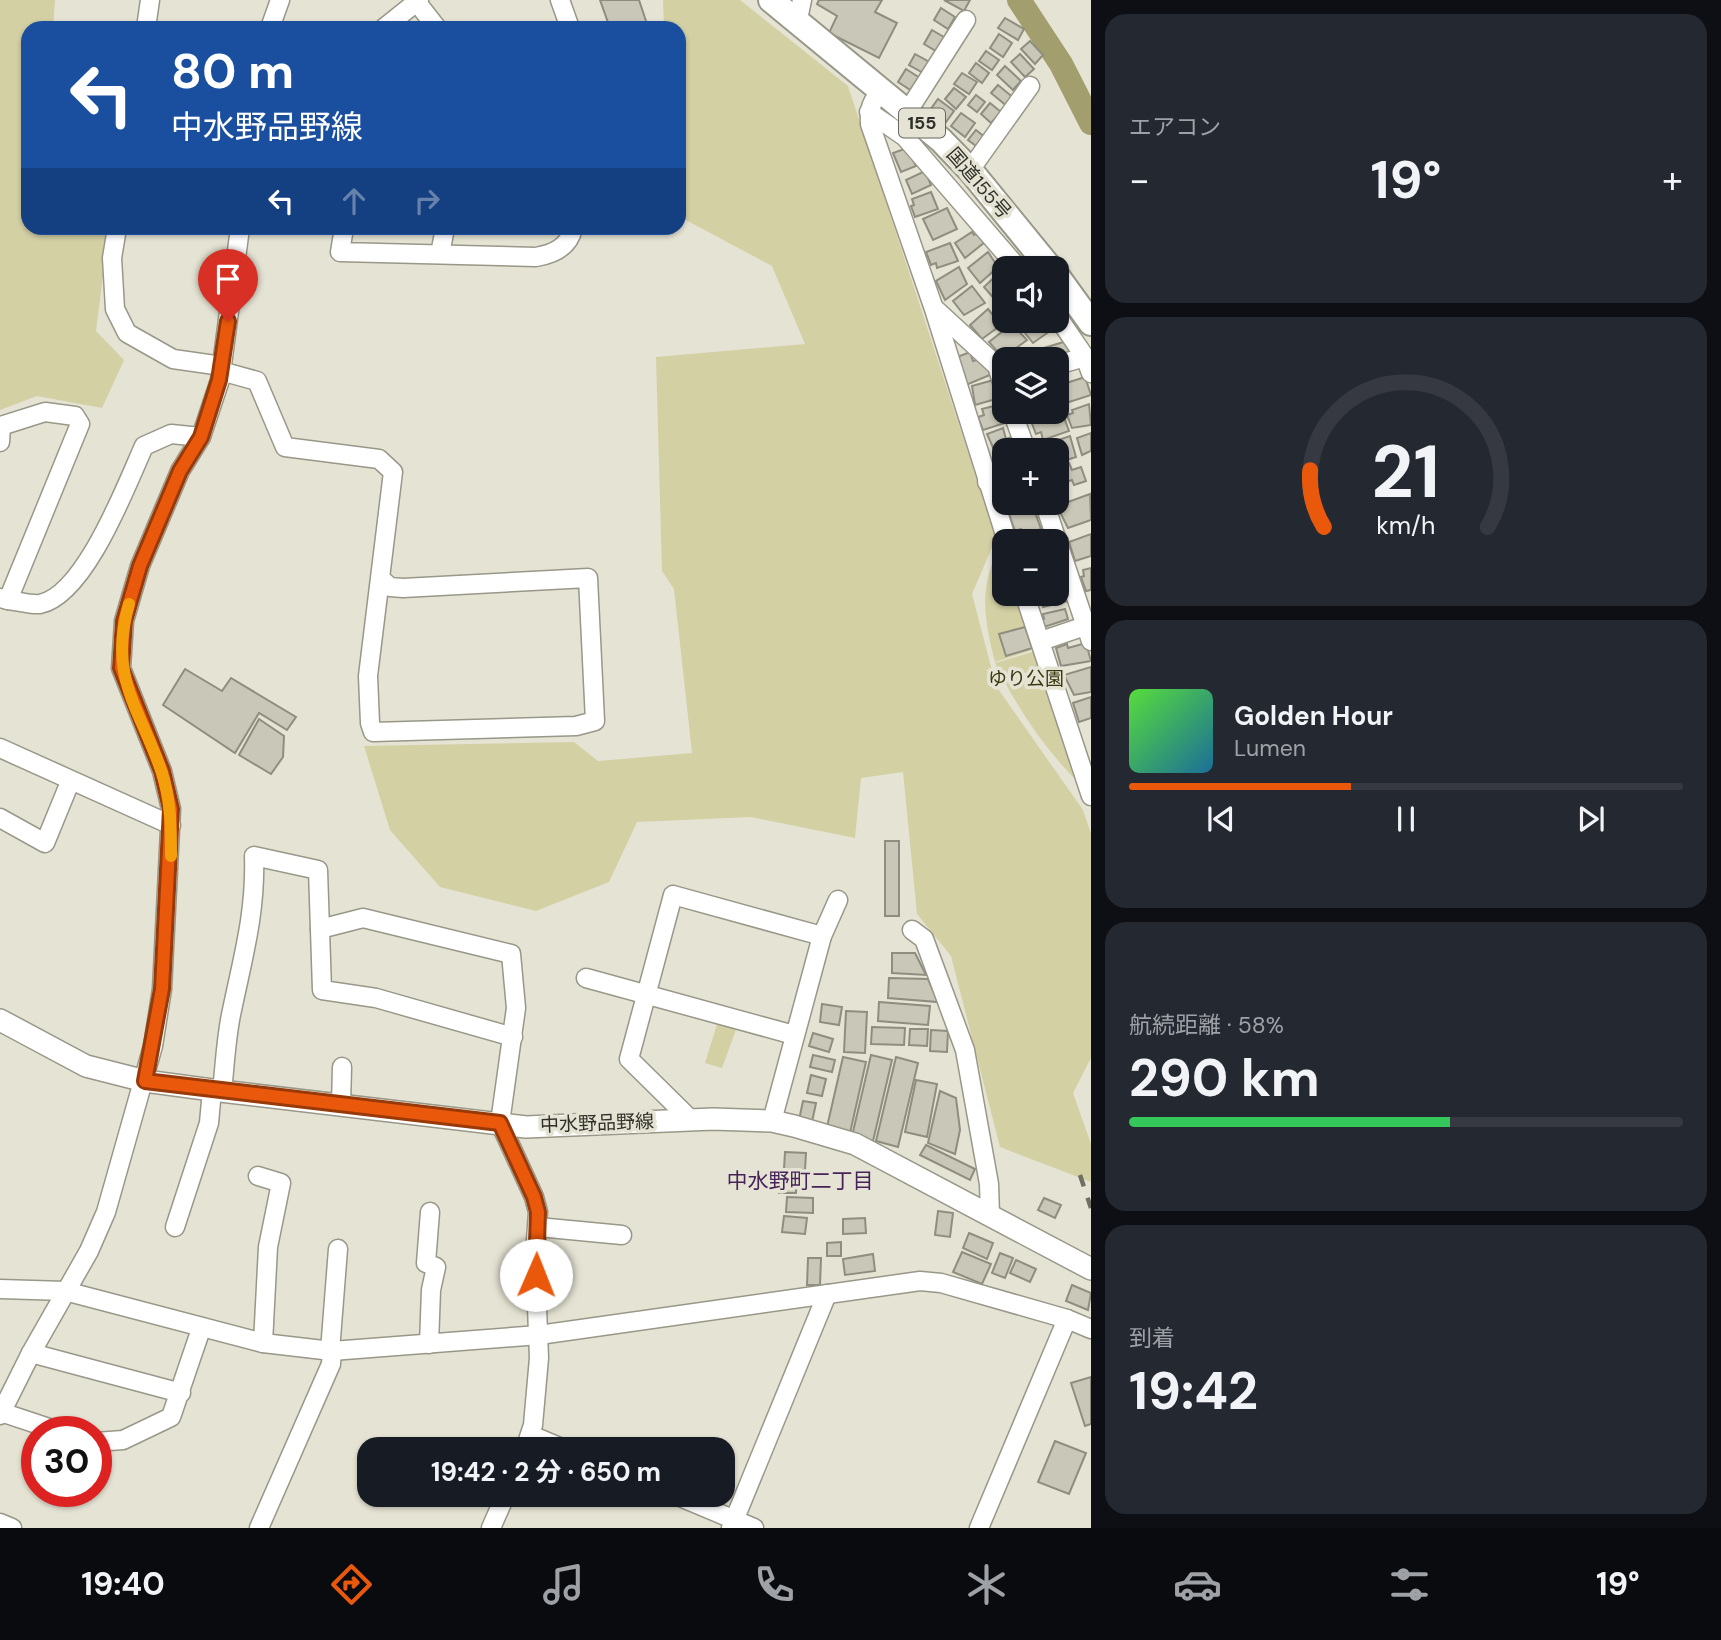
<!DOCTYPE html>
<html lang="ja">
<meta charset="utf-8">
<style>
body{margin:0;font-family:"DM Sans","Noto Sans JP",sans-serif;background:#242831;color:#f1f3f6;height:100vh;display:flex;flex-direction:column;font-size:26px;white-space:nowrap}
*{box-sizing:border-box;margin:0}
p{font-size:23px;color:#9ea1a6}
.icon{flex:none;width:38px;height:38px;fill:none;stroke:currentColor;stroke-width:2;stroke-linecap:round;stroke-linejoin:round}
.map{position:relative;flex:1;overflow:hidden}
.details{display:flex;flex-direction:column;gap:14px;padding:14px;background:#0d0f14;width:630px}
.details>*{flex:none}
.top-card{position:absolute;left:21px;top:21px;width:665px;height:214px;border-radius:21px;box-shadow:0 2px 5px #0004;background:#1a4fa0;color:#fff;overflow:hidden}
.tools{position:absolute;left:992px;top:256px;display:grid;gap:14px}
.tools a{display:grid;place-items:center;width:77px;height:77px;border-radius:14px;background:#171b24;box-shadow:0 2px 5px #0004;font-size:35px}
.speed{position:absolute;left:21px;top:1416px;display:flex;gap:14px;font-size:35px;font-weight:700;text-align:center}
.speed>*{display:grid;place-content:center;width:91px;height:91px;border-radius:50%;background:#171b24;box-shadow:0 2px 5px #0004;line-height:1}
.speed .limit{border:10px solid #d22;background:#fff;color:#111}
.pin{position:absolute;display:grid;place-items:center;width:60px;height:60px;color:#fff;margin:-72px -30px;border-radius:50% 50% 50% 0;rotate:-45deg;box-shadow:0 0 7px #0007}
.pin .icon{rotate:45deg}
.me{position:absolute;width:77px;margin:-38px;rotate:1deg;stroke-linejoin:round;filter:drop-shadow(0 0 5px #0008)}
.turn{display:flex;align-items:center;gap:24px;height:147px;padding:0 35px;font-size:32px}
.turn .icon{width:91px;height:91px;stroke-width:2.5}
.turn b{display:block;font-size:49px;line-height:60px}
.lanes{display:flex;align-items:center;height:66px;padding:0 35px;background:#0003;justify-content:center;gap:35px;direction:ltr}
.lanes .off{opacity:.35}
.big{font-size:52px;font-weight:700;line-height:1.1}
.details .card{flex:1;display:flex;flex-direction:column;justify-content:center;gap:10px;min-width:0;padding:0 24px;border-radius:21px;background:#242831}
.details .dial{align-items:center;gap:0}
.dial svg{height:182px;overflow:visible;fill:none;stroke:#363941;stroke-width:7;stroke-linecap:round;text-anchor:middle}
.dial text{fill:#f1f3f6;stroke:none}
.song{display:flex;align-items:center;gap:21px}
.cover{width:84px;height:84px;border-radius:10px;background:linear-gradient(135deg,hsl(110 70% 55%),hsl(200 70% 35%))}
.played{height:7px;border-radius:4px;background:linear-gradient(90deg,#ea580c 40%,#363941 40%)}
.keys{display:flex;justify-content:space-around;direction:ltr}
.heat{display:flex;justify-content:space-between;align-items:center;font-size:38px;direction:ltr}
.charge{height:10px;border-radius:5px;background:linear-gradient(90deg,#34c759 58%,#363941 0)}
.trip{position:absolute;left:357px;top:1437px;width:378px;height:70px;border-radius:21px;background:#171b24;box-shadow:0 2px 5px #0004;font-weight:700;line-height:70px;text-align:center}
.menu{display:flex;height:112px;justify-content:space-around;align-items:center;background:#090b0e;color:#9ea1a6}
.menu .icon{width:49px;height:49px}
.menu .current{color:#ea580c}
.menu b{font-size:32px;color:#f1f3f6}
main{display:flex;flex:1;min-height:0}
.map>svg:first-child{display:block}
</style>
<main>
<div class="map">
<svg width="1091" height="1528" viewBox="0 0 1091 1528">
<rect width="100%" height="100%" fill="#e5e4d4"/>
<g fill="#d3d0a4">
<polygon points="0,0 55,0 53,28 28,28 28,228 109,228 96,331 124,360 102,408 37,396 0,410"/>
<polygon points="663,0 740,0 848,86 996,538 972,594 996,686 1083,810 1091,834 1091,1058 1073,1093 1091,1144 1091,1182 1000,1147 951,956 917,914 903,772 861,778 855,838 751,817 637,822 609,882 536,911 440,887 390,830 364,746 574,742 598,761 692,753 674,589 662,571 656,357 805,344 772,266 682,218 679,194 679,28 664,28"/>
<path d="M1004 542V593H1025L1038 648 995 662C984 620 977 580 1004 542Z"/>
<path d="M1039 650 1081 785C1045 750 1017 708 995 663Z"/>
<polygon points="718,1021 737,1027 722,1068 705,1063"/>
</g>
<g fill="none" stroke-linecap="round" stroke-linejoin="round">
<polyline stroke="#a39e6d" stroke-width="24" points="1019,0 1061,64 1091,123"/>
</g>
<g fill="#c9c8b8" stroke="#8f8d7f" stroke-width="2">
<polygon points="600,0 639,0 647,24 634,28 610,28"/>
<polygon points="819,0 882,0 875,12 897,23 879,58 829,33 837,16 817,4"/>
<polygon points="944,0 970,0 964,11"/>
<polygon points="941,8 955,17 948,29 934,20"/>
<polygon points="1005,18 1024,29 1018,40 998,28"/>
<polygon points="932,30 949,40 941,54 924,44"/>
<polygon points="999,34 1012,43 1003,57 990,48"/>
<polygon points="1030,41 1043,55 1035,64 1021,49"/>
<polygon points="986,51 999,60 992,70 979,61"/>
<polygon points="915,54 933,64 927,75 909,65"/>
<polygon points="1020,54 1034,69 1025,77 1011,62"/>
<polygon points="976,63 989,73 982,83 969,73"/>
<polygon points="1005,66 1021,81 1013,90 997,75"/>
<polygon points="906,69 923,80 915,93 898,82"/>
<polygon points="962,73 977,82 969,94 954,84"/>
<polygon points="998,85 1015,99 1008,107 991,93"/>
<polygon points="954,88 966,97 956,109 945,99"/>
<polygon points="976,95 985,102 977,112 968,105"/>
<polygon points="938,99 954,111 946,122 930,110"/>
<polygon points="990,103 1001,112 991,123 981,114"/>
<polygon points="961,113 975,123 965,137 951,126"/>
<polygon points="976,130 986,138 979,148 968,140"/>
<polygon points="907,148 916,166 901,172 893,153"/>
<polygon points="925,171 931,185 912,194 906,180"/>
<polygon points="931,192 938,209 915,217 911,206 914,205 912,199"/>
<polygon points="947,208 957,229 933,240 923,219"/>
<polygon points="972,232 974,235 979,232 985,242 965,258 955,243"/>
<polygon points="950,243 958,261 937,268 936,263 931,265 926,252"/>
<polygon points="988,252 998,267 980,283 968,268"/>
<polygon points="959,267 967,284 945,300 936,281"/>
<polygon points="1004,268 1004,297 998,303 984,287"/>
<polygon points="972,286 985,303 964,315 953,301"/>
<polygon points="988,309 1001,325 982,339 970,325"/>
<polygon points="1021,320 1052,320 1057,326 1033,343 1017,323"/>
<polygon points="1012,324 1027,340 1004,357 1001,356 989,342"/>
<polygon points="1070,340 1076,359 1048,359 1044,348"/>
<polygon points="1038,351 1044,359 1013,359 1013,358"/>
<polygon points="970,352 973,361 985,358 997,372 966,385 957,357"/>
<polygon points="1085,377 1091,395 1063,404 1057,386"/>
<polygon points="997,379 1003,397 975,405 972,386"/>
<polygon points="1004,399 1004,411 1011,421 983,430 978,417 984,415 982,409 998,405 997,401"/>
<polygon points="1089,404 1091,425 1072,428 1067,415 1073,413 1072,410"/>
<polygon points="1062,412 1069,431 1043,440 1041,432 1036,434 1031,421"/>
<polygon points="1003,428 1006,439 1015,436 1018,445 995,452 987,434"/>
<polygon points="1091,433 1091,451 1082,455 1077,438"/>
<polygon points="1070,436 1076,457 1057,463 1057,450 1042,450 1041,446"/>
<polygon points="1069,463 1072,470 1081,467 1086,481 1074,485 1072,480 1057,485 1057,467"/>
<polygon points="1090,494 1091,520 1068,528 1057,506"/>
<polygon points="1032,504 1041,529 1023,535 1021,529 1015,531 1008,511"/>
<polygon points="1091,534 1091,556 1075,561 1069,542"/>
<polygon points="1091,568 1091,590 1086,591 1081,577 1084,576 1083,570"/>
<polygon points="1067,585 1072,600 1043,607 1039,594 1057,593 1057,586"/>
<polygon points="1065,609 1068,619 1041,628 1039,620 1044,619 1043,614"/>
<polygon points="1025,627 1032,648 1006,656 999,634"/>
<polygon points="1086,643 1091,661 1061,666 1056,648 1067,644 1068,648"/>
<polygon points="1091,667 1091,692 1074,695 1064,675"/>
<polygon points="185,669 222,691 231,678 296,717 287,730 259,713 235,753 163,705"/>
<polygon points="1091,697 1091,718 1079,722 1073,703"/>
<polygon points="259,719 284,736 283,757 271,774 239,755"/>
<rect x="885" y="841" width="14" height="75"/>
<polygon points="892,953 915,953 926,975 892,973"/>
<polygon points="889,978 928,979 938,1002 888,998"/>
<polygon points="879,1002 930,1006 928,1025 878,1021"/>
<polygon points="822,1004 842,1007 839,1025 820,1022"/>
<polygon points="846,1011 867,1012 865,1053 844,1052"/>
<polygon points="872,1027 905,1028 904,1045 871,1044"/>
<polygon points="910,1029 928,1029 927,1046 909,1045"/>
<polygon points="931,1030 948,1031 947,1052 930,1051"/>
<polygon points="813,1033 833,1039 829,1052 809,1046"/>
<polygon points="813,1055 835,1060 832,1072 810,1067"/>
<polygon points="871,1055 892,1060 873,1141 852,1136"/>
<polygon points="843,1057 866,1062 850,1133 827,1127"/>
<polygon points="896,1057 918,1063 898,1147 876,1141"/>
<polygon points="811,1075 826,1079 822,1096 807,1093"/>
<polygon points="916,1080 937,1084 927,1137 905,1132"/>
<polygon points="940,1091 956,1098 960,1130 955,1154 928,1143"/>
<polygon points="803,1101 816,1103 812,1122 799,1120"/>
<polygon points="926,1145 975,1169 970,1180 920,1155"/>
<polygon points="785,1152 806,1153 805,1170 784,1169"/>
<polygon points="780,1175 797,1176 796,1193 779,1193"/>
<polygon points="787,1197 813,1198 813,1213 786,1212"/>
<polygon points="1044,1198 1061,1205 1055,1218 1038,1210"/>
<polygon points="938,1211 953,1213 950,1237 935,1235"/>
<polygon points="784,1216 807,1218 805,1234 782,1232"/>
<polygon points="865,1218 866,1233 843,1234 843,1219"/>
<polygon points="969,1233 993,1243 987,1259 963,1248"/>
<polygon points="841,1242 841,1256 827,1256 827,1243"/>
<polygon points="962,1252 991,1264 982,1284 953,1272"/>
<polygon points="1000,1253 1013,1258 1005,1278 992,1273"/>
<polygon points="873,1254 875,1271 845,1275 843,1259"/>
<polygon points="808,1258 821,1258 820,1285 807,1285"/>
<polygon points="1016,1260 1036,1269 1030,1282 1010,1273"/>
<polygon points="1072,1285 1091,1293 1088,1310 1066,1301"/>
<polygon points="1091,1377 1091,1424 1085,1426 1071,1383"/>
<polygon points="1055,1441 1086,1453 1069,1494 1038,1482"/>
</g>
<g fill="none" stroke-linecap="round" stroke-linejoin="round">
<g stroke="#989788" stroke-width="21">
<g id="minor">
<polyline points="415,0 437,28"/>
<polyline points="560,0 570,28"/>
<polyline points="797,24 802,0"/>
<polyline points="146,28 150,0"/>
<polyline points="270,28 280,0"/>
<polyline points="384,28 419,0"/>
<path d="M883 91C871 100 869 109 870 124L934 309 1007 541"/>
<polyline points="908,111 966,20"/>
<polyline points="869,112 905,137 1018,268"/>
<polyline points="970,170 1030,86"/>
<polyline points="117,228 112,258 115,309 127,333 173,359 222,366"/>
<path d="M344 228 340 252 536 257C554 254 569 247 573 228"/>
<polyline points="440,254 445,228"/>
<polyline points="935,309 997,366 1004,389"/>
<polyline points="1057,316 1085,357 1091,373"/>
<polyline points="1057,365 1085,357"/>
<polyline points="221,371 257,381 285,447 379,459 393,472 368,676 370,723 373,732 576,726 595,721 588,578 403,588 390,587 381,579"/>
<polyline points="1012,411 1026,450"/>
<polyline points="0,442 1,426 45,412 75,416 80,424 8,600 0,598"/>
<polyline points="987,482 1004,476"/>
<polyline points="1044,502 1091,641"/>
<polyline points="1024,593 1091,796"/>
<path d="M8 600C17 601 31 605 40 604 85 595 126 486 144 446L171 434 201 437"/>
<polyline points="1041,641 1091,624"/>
<polyline points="0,748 171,825"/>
<polyline points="0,818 45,843 70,782"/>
<polyline points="320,929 363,918 511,954 516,1008 500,1123 534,1197 538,1212 535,1254 539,1358 533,1425 525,1449"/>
<polyline points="912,930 924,939 965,1050 989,1184 990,1215"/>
<polyline points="586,978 794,1035"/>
<path d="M222 1091C225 1065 226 1036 232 1010 243 957 256 912 254 856L318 870 322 990 376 998 513 1037"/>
<polyline points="341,1104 342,1067"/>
<polyline points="690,1119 629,1059 673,895 822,936"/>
<polyline points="772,1121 822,936 838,900"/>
<polyline points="258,1176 281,1183 268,1247 263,1343"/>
<polyline points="175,1227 209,1123 212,1090"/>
<polyline points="538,1227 622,1235"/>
<polyline points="0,1289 65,1291 263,1343 332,1351 539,1335 920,1281 941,1283 1067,1319 1091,1329"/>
<polyline points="429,1344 431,1290 436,1267 426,1263 430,1212"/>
<polyline points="330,1351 338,1249"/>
<polyline points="31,1353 181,1393"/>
<polyline points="1,1412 61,1432"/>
<polyline points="0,1415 31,1353 89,1251 106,1212 153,1046 162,989 171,809 162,771 121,668 124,621 140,566 180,471 201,437 220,380 240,228"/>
<polyline points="531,1435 564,1449"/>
<polyline points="96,1442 123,1440 171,1417 201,1329"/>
<polyline points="673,1494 754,1528"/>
<polyline points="0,1523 12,1528"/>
<polyline points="259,1528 331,1364 332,1351"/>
<polyline points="491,1528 506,1494"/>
<polyline points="731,1528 827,1294"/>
<polyline points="979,1528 1067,1319"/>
</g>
</g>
<g stroke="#989788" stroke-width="24">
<polyline id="major" points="0,1020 86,1066 145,1081 212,1090 526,1127 713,1119 772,1121 794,1126 855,1144 1091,1269"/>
</g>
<g stroke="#989788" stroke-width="28">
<g id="highway">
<polyline points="771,0 941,140 970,170 1050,268"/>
<polyline points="1057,276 1091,323"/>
</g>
</g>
<use href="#minor" stroke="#fff" stroke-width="18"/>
<use href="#major" stroke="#fff" stroke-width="21"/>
<use href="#highway" stroke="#fff" stroke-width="24"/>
<polyline stroke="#706f66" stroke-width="4.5" stroke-dasharray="12 12" stroke-linecap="butt" points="1080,1175 1091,1208"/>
</g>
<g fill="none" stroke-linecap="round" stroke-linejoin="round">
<g stroke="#983908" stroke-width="18">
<polyline id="route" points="228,321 219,380 201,437 180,471 140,566 124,621 121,668 162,771 171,809 162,989 145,1081 500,1123 534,1197 538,1212 536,1275"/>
</g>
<use href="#route" stroke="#ea580c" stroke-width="12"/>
<path stroke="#f59e0b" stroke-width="12" d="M129 604C108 676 139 707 161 770 171 799 171 826 171 856"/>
</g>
<g text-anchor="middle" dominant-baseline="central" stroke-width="7" stroke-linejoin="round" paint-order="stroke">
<rect fill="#e5e4d4" stroke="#66665d" stroke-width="2" x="899" y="108.5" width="46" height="29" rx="5"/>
<g font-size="18" font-weight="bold" fill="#30302a">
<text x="922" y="123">155</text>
</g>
<g font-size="19" fill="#30302a" stroke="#e5e4d4">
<text transform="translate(979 183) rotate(49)">国道155号</text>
<text transform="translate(597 1123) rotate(-2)">中水野品野線</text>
</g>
<g font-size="19" fill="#3a360e" stroke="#e5e4d4">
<text x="1026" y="678">ゆり公園</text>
</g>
<g font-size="21" fill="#472258" stroke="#e5e4d4">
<text x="800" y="1181">中水野町二丁目</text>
</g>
</g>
</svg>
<div class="tools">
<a><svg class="icon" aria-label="sound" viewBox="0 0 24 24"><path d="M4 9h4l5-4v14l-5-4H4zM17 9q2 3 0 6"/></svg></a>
<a><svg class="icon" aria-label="layers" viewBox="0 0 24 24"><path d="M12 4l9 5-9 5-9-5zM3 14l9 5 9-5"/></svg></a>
<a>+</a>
<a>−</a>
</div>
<div class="speed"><div class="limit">30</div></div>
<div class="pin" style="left:228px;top:321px;background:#d93025"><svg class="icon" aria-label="arrive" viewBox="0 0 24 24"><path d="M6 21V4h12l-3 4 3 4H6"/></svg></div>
<svg class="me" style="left:536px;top:1275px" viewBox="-20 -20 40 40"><circle r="19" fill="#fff"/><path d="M0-13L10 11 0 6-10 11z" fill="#ea580c"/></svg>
<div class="trip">19:42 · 2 分 · 650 m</div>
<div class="top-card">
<div class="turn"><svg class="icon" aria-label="left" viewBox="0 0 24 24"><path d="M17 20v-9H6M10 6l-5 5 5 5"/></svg><div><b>80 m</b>中水野品野線</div></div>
<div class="lanes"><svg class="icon" aria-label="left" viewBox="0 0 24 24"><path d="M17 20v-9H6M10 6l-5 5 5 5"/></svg><svg class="icon off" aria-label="ahead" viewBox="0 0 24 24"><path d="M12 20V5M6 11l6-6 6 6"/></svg><svg class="icon off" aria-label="right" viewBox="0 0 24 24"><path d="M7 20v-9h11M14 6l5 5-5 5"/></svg></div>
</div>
</div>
<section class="details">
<div class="card"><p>エアコン</p>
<div class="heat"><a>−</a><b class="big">19°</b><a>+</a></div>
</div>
<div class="card dial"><svg viewBox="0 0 100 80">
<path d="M14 69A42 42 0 1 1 86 69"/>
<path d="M14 69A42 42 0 0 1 8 44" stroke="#ea580c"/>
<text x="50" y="56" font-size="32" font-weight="700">21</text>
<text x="50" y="72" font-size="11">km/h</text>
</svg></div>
<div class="card">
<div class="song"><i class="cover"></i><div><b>Golden Hour</b><p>Lumen</p></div></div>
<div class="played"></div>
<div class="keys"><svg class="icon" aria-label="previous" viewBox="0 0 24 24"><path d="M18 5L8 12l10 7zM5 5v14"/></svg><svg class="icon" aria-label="pause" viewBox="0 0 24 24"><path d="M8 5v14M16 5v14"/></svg><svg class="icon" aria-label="next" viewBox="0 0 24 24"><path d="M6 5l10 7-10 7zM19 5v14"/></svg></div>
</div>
<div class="card"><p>航続距離 · 58%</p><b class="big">290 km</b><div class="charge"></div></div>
<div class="card"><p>到着</p><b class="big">19:42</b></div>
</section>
</main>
<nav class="menu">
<b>19:40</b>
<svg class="icon current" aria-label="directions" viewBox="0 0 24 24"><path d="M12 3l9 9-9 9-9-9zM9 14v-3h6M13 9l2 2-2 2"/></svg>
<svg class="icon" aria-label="music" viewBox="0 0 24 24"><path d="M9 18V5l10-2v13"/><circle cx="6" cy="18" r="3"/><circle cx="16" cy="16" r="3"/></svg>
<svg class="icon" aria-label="phone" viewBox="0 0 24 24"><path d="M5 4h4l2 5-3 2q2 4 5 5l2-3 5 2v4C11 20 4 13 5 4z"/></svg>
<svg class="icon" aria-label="climate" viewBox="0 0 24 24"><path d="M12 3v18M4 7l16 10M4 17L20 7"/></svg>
<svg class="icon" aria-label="car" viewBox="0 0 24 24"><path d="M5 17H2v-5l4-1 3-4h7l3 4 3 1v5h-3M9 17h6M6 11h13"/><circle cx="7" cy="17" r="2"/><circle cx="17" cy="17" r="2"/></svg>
<svg class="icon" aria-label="filters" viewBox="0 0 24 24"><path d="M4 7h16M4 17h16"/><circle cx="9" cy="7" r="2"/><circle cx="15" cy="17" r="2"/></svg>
<b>19°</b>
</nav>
